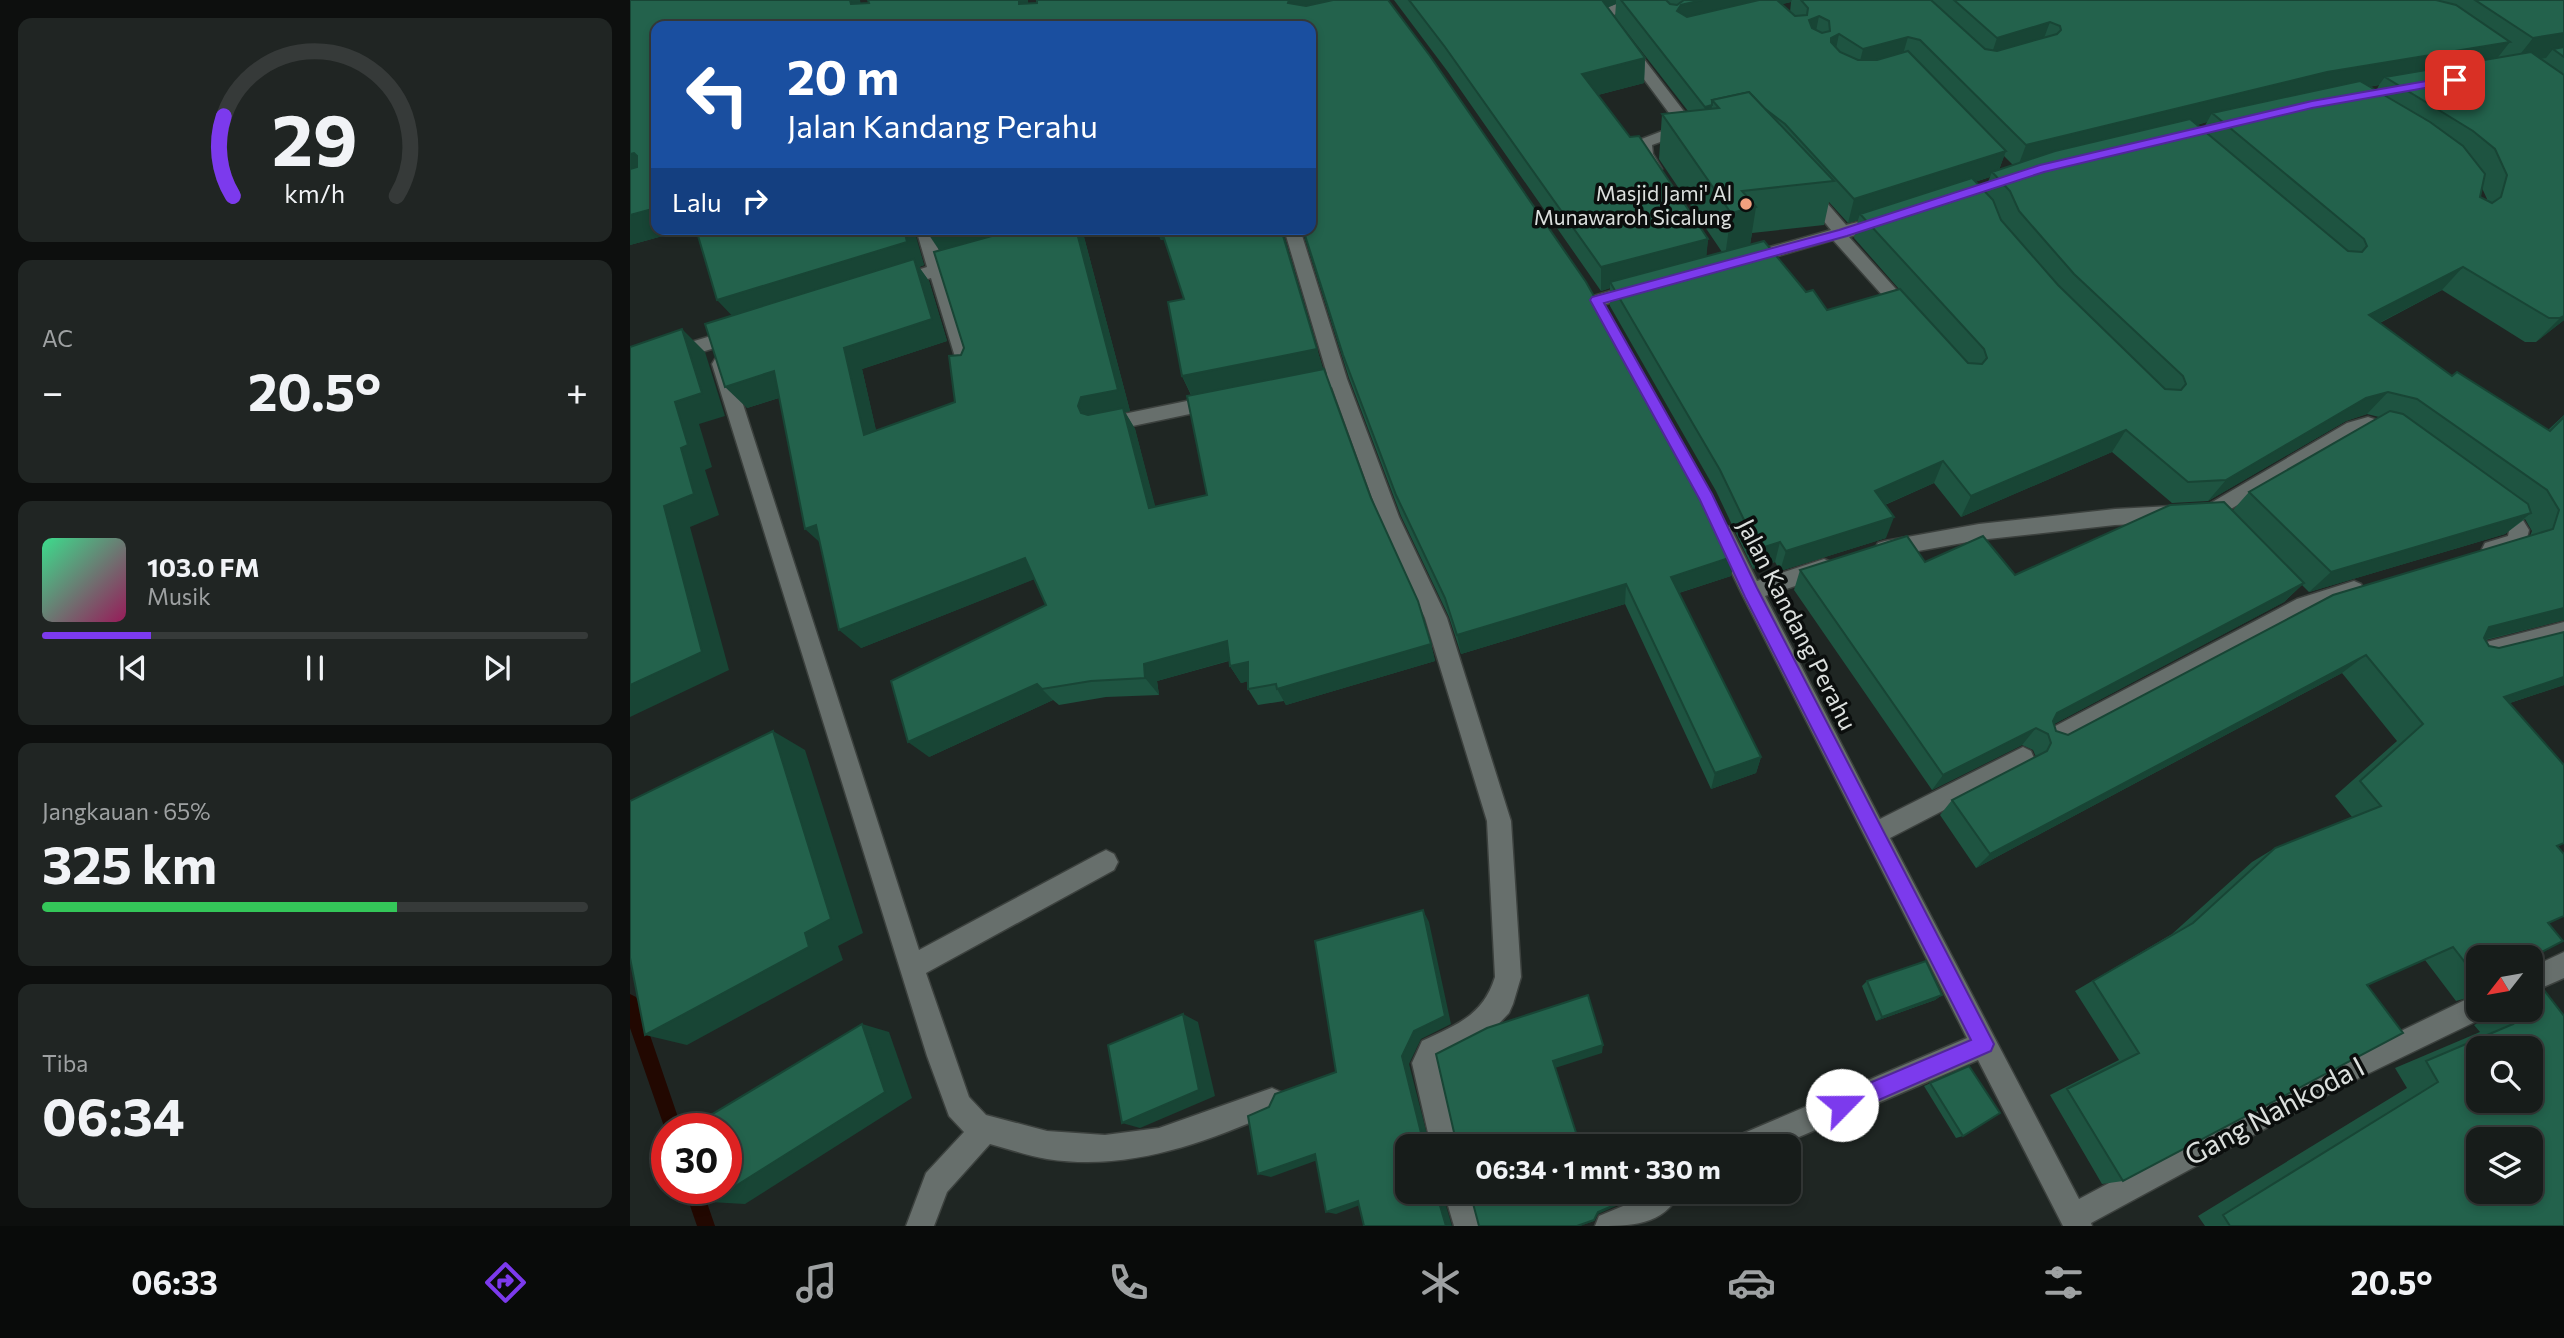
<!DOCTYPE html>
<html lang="id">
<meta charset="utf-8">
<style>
body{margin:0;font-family:Commissioner,sans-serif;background:#202523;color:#f1f3f6;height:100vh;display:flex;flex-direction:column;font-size:26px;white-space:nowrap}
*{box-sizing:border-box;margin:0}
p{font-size:23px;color:#9ea1a2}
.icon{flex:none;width:38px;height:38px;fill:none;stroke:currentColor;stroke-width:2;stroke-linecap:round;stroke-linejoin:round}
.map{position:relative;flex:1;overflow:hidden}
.side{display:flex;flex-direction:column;gap:18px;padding:18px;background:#0d0f0e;width:630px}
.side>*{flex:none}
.hud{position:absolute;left:21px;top:21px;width:665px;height:214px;border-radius:14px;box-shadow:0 4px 10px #0003,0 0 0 2px #363a39;background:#1a4fa0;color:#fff;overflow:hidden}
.needle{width:46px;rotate:239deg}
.fabs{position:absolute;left:1836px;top:945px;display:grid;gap:14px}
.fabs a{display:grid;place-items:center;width:77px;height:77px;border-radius:14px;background:#171c1a;box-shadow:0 4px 10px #0003,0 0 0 2px #363a39;font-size:35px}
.speed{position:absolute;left:21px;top:1113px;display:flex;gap:14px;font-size:35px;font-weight:700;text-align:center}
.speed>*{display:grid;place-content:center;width:91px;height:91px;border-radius:50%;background:#171c1a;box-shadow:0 4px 10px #0003,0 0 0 2px #363a39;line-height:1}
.speed .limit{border:10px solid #d22;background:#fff;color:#111}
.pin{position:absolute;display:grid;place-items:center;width:60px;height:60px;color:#fff;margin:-30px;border-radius:14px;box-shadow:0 4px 10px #0006}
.me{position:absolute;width:77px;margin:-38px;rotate:67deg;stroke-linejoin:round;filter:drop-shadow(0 0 5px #0008)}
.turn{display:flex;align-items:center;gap:24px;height:147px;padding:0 21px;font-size:32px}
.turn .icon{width:91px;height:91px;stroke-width:2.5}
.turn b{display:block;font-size:49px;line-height:60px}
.then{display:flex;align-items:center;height:66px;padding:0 21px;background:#0003;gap:14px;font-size:26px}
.big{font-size:52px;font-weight:700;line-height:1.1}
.side .tile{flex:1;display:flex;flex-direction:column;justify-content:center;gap:10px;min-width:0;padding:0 24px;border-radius:14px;background:#202523}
.side .dial{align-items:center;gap:0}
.dial svg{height:182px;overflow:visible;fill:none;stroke:#363a39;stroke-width:7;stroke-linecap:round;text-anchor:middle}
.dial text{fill:#f1f3f6;stroke:none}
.song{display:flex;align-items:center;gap:21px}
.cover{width:84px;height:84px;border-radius:10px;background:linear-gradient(135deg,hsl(150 70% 55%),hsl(330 70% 35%))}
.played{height:7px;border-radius:4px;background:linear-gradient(90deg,#7c3aed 20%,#363a39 20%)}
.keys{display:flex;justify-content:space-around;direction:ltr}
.heat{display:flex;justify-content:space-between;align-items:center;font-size:38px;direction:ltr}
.charge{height:10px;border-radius:5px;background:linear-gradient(90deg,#34c759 65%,#363a39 0)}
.trip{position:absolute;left:765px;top:1134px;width:406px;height:70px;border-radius:14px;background:#171c1a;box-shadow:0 4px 10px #0003,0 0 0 2px #363a39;font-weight:700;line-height:70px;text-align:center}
.tabs{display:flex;height:112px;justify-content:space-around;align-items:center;background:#090b0a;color:#9ea1a2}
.tabs .icon{width:49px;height:49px}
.tabs .active{color:#7c3aed}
.tabs b{font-size:32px;color:#f1f3f6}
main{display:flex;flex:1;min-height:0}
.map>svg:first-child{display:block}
</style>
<main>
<section class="side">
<div class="tile dial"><svg viewBox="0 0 100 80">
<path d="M14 69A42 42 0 1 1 86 69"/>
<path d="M14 69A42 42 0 0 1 10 34" stroke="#7c3aed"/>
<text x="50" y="56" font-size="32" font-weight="700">29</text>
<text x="50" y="72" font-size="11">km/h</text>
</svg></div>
<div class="tile"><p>AC</p>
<div class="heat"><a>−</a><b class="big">20.5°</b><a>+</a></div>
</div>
<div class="tile">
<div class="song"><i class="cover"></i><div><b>103.0 FM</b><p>Musik</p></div></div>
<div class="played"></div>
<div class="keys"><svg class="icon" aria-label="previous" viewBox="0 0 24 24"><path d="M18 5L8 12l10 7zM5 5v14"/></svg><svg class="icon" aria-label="pause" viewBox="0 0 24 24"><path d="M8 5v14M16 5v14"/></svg><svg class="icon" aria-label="next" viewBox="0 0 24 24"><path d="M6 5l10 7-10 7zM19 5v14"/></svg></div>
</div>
<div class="tile"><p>Jangkauan · 65%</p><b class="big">325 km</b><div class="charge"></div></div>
<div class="tile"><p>Tiba</p><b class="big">06:34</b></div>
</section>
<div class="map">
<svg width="1934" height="1226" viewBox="0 0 1934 1226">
<rect width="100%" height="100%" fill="#1f2623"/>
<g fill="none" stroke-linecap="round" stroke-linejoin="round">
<g fill="#220801" fill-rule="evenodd">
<polygon points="0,994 6,997 9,1003 52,1129 37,1129 37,1135 0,1028"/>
<polygon points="54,1188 72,1188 85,1226 67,1226"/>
</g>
<g stroke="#3c413e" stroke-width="3">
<g id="street">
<path d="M1001 0H1024L981 16 1072 135 1064 140 1055 133 1022 145 1023 154 1032 169 1024 174 1018 173C1012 162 1003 152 1009 140L1048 125 967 16 971 8Z"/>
<polygon points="1178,187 1184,188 1216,225 1251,216 1257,217 1259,221 1257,225 1219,237 1283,308 1286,312 1283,316 1271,316 1203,240 1117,265 1111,263 1109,259 1111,255 1201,230 1170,192"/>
<polygon points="286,229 302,229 313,263 338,255 346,261 344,265 316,273 347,370 344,375 332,375 329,370 301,278 268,288 259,282 262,278 297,267"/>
<path d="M654 229H670L717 379 769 517 817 618 881 821 891 977 883 1004 879 1013 855 1038 810 1059 808 1064 829 1146H801L782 1063 792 1041C826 1025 853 1016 865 977L857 821 795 618 749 517 702 387 669 393 663 391 660 386 663 381 697 374Z"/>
<polygon points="1008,283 1017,289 1014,293 966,307 957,301 960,297"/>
<polygon points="108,328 114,329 117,334 114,339 0,374 0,360"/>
<path d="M91 357 97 359 100 364 289 950 468 854 476 850 484 854 488 862 484 870 296 973 339 1097 356 1115 417 1131 475 1135 529 1128 642 1088 651 1092 655 1101 651 1110C575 1142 501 1172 417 1159 398 1156 379 1149 360 1144L317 1192 304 1226H276L296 1173 334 1132 319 1116 297 1056 82 364 85 359Z"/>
<polygon points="586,395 593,397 595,402 593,407 474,432 467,430 465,425 467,420 474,418"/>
<path d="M1738 417 1769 427 1771 432 1769 437C1755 441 1744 429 1730 433L1582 520 1485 525 1349 540 1255 557 1248 555 1245 549 1248 543 1255 541 1349 524 1485 509 1579 504 1717 423Z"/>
<polygon points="1865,498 1888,512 1899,530 1895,547 1862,557 1855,555 1852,549 1855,543 1878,536 1879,531 1855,506 1858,500"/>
<polygon points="1093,525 1100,527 1127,581 1194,559 1201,562 1204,568 1201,574 1135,596 1250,819 1385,751 1393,747 1401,751 1404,758 1401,765 1260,838 1449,1199 1707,1062 1839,998 1848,994 1848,1010 1860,1010 1857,1016 1725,1080 1461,1223 1462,1226 1433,1226 1348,1060 1148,1146 1103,1146 1107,1136 1337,1038 1111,592 1083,533 1086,527"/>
<polygon points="1724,581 1731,584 1734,590 1731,596 1680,612 1430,746 1422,749 1414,746 1411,739 1414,732 1667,599"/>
<polygon points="1934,622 1934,640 1841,664 1833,662 1830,655 1833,648 1841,646"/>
<polygon points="1934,952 1934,978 1900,993 1900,968"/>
<polygon points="814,1192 842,1192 852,1226 824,1226"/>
<path d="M1017 1192H1050C1034 1226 1000 1226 965 1226L969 1216 1010 1199Z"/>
</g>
</g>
<use href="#street" fill="#676f6c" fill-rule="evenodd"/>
</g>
<g fill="#1e5441" fill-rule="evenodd">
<polygon points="0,0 231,3 239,3 238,0 398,0 398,3 758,0 1101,576 1049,593 1131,757 1126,773 1081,789 995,604 831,654 819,617 771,516 719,378 672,229 681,229 681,26 26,229 58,229 0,245"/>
<path d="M764 0H1934V320L1906 342H1895L1812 290 1750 323 1822 376 1918 430 1934 415V620L1856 640 1859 646 1869 648 1934 632V685L1880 703 1927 846 1848 957V995L1826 1001 1795 960 1737 985 1493 1181 1472 1184 1420 1095 1489 1060 1445 991 1542 934 1622 862 1645 848 1722 817 1705 796 1767 741 1712 673 1346 868 1310 815 1322 800 1406 757 1403 750 1392 745 1302 790 1164 590 1170 570 1295 562 1385 575 1603 510 1619 492 1749 417 1737 414 1716 421 1578 501 1542 503 1482 452 1331 517 1304 483 1255 505 1256 538 1150 571 1145 562 1123 569 1086 491 980 306V288L971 291 818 72ZM1161 2 1160 12 1152 4ZM986 4 985 17 1058 111 1032 114 1029 159 1092 252 1076 256 1078 239 968 95 1014 83 1015 58 977 8ZM1749 85 1746 91 1739 87ZM1577 122 1573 129 1567 125ZM1374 156 1383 165 1369 170ZM1360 177 1354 192 1345 182ZM1852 188 1857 199 1856 200 1850 197ZM1199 202 1218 223 1228 220 1224 238 1269 289 1197 310 1120 245 1122 233 1194 225ZM1895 519 1902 531 1900 536 1438 735 1426 731 1424 724 1654 602 1672 585 1679 592 1875 534Z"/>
<polygon points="526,229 652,229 693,369 741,498 801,644 805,661 656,705 654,701 628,705 618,689 618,681 611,683 600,666 599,661 527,681 529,695 476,697 429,705 423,700 299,757 416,605 404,579 231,648 190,543 149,398 117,408 102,316 283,230 294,265 289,267 299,281 317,341 232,369 246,431 325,402 331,355 454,237 500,411 495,412 505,429 525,507 577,495 561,395 552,376 554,299 534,239 531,240"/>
<polygon points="1237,981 1312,995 1305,1000 1246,1021 1232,986"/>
<polygon points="1862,1010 1900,1010 1934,1226 1575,1226 1568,1216 1777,1088 1765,1068 1850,1032 1844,1025 1858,1018"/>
<polygon points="1339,1066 1333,1136 1326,1138 1294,1086"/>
</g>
<g fill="#184535">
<polygon points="220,0 230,0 235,26 221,4"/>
<polygon points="389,0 398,0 400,26 389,4"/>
<polygon points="659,0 746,0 666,22 658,3"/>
<polygon points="963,0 986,0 986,4 963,13"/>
<polygon points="1072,0 1162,0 1161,2 1049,29 1047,11 1051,5"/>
<polygon points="1189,16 1184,41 1179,20"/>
<polygon points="1420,22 1411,46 1359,62 1367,38"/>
<polygon points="1934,33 1934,55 1923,49 1916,58 1884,62 1903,38"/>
<polygon points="1209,34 1204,59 1197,63 1201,38"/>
<polygon points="1278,37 1271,61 1227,73 1233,49"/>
<polygon points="1880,42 1861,66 1755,77 1749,85 1582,113 1577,122 1387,169 1396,145 1697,72"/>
<polygon points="1015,58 1014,83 952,99 952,74"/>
<polygon points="1082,105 1080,129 1073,131 1075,107"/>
<polygon points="1376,151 1367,175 1362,172 1360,177 1233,218 1230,214 1228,220 1218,223 1224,199"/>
<polygon points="4,153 25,177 0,185 0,154"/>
<polygon points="1126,207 1119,251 1095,257 1101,213"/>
<polygon points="26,208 26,229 58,229 0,245 0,215"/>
<polygon points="274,229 284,229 294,265 289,267 299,281 317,341 232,369 252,456 234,435 214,348 109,323 87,300"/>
<polygon points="320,229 419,229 315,259 299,235"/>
<polygon points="446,229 450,229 454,237 500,411 495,412 505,429 531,528 461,427 448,406"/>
<polygon points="526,229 532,229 536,239 531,240"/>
<polygon points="651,229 694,372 563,398 552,376"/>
<polygon points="1078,239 1076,262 980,282 980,288 971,291 971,267"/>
<polygon points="1833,267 1812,290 1720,338 1739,315"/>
<polygon points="1934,316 1934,320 1906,342 1930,318"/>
<polygon points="52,329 75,352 95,416 69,424 82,467 75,470 89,515 60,527 99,670 0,717 0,685 34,506 51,448 45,402"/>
<polygon points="144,371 164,393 117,408 95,387"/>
<polygon points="1758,392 1737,414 1716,421 1578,501 1596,480 1736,398"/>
<polygon points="1496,430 1482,452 1331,517 1341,496"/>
<polygon points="1313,461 1304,483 1238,512 1245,491"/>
<polygon points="1901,513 1875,534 1679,592 1701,572"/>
<polygon points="1264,517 1256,538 1150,571 1156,551"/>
<polygon points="186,525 196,548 175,529"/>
<polygon points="1150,542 1145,562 1123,569 1128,549"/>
<polygon points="1105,556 1101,576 1039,596 1041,577"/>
<polygon points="395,558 410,577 231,648 209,630"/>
<polygon points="1674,583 1654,602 1413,730 1427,713"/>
<polygon points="996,584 995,604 831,654 827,635"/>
<polygon points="1934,608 1934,620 1832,645 1859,627"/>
<polygon points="597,641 608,658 527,681 529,695 515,678 514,664"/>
<polygon points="801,644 805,661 656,705 647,689"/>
<polygon points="1736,655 1712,673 1346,868 1360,854"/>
<polygon points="618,662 628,679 611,683 600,666"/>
<polygon points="1934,677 1934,685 1846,714 1874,697"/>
<polygon points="407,684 423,700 299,757 278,742"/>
<polygon points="1406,728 1392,745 1302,790 1313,775"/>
<polygon points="143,731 175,750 233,933 208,946 213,960 57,1045 15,1035 175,933"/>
<polygon points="1131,757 1126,773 1081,789 1085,773"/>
<polygon points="793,910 799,922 821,1024 791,1039 779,1064 800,1146 794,1145 772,1056"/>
<polygon points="1312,995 1305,1000 1246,1021 1252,1017"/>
<polygon points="553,1014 568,1022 585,1096 510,1128 492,1123"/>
<polygon points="232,1024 259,1032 282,1098 115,1204 80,1202"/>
<polygon points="973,1045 972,1053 925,1068 923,1061"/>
<polygon points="685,1154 696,1157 641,1177 628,1174"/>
<polygon points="806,1192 812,1192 822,1226 816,1226"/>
<polygon points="728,1201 738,1202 706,1214 696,1212"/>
<polygon points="994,1201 993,1203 968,1214 964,1221 950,1226 947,1226 968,1212"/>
</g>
<g fill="#23624c" stroke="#184535" stroke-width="2" fill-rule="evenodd">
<polygon points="0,0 220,0 221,4 239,3 238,0 389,0 389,4 407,3 407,0 659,0 658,3 676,6 703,0 758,0 800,56 956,282 1068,480 1105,556 1041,577 1131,757 1085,773 996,584 827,635 815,598 766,495 713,355 673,229 681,229 681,26 26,26 26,208 0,215 0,169 7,167 7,156 4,153 0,154"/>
<polygon points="779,0 972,0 1015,58 952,74 1000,137 1009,136 1078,239 971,267 815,47"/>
<path d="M991 0H1036L1040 4 1047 5 1054 0H1072L1051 5 1047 11 1057 17 1129 0H1147L1165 16 1177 15 1178 8 1171 0H1301L1355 49 1367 51 1427 34 1431 30 1430 26 1420 22 1367 38 1324 0H1806L1826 5 1880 42 1697 72 1396 145 1290 40 1278 37 1233 49 1209 34 1201 38V42L1210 52 1228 60H1247L1278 51 1376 151 1224 199 1155 124 1134 108 1119 92 1082 100V105L1075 107ZM1189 16 1199 21 1200 31 1192 33 1182 28 1179 20Z"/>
<polygon points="1845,0 1934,0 1934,33 1903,38"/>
<polygon points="1934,47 1934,57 1923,49"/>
<polygon points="1901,52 1934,75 1934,316 1930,318 1919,318 1833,267 1739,315 1822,376 1827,372 1920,431 1934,417 1934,608 1859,627 1854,638 1859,646 1869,648 1934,632 1934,677 1874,697 1934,765 1934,843 1927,846 1934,854 1934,916 1918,923 1933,941 1900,958 1848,957 1848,979 1823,947 1737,985 1773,1033 1493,1181 1437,1089 1509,1053 1463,981 1563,923 1645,848 1751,806 1730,781 1793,724 1736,655 1360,854 1322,800 1417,751 1421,743 1418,734 1406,728 1313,775 1170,570 1277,536 1295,562 1353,536 1385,575 1540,505 1594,502 1674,583 1427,713 1423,721 1426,731 1438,735 1703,595 1923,529 1929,510 1917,490 1787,399 1758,392 1736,398 1596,480 1558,482 1496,430 1341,496 1313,461 1245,491 1264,517 1156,551 1150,542 1128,549 1090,470 980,282 1134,241 1176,292 1183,290 1197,310 1270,289 1338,363 1352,364 1357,358 1354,349 1230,214 1342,178 1363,200 1371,220 1428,285 1535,389 1551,390 1556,384 1553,376 1444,274 1389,211 1380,191 1362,172 1425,151 1560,119 1718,251 1732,252 1737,246 1734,239 1582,113 1730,81 1800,122 1833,146 1855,174 1850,197 1862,203 1871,197 1877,175 1865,149 1843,131 1755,77"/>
<polygon points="1119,92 1204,181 1112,191 1126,207 1101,213 1032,114 1089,108 1082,100"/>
<polygon points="66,229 274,229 277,242 87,300"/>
<polygon points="297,229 320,229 299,235"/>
<polygon points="387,229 446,229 488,390 451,397 448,406 451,413 458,415 493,408 519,508 577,495 557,396 694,369 741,498 788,601 801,644 647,689 646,684 618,689 618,662 600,666 597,641 514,664 515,678 461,681 412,689 407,684 278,742 261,681 416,605 395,558 209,630 186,525 175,529 144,371 95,387 75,324 284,259 302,319 214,348 234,435 325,402 319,356 331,355 334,348 304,252"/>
<polygon points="531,229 651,229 687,349 552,376 538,302 554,299"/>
<polygon points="52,329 72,393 45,402 58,445 51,448 64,494 34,506 72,652 0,685 0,347"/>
<polygon points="1760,411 1773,414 1898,504 1901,513 1701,572 1619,492"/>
<polygon points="143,731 201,919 175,933 179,947 15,1035 0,958 0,801"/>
<polygon points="793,910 815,1016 784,1031 772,1056 794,1145 823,1145 826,1141 806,1054 857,1028 958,995 973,1045 923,1061 949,1142 973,1133 977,1146 777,1146 777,1192 806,1192 816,1226 734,1226 728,1201 696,1212 685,1154 628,1174 618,1116 639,1107 645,1094 706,1072 685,941"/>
<polygon points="1296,961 1312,995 1252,1017 1237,981"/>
<path d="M1900 972 1934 1016V1226H1600L1593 1215 1808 1082 1796 1061 1883 1024 1877 1017 1892 1010H1900ZM1848 1048H1900V1101H1848ZM1848 1139H1900V1192H1848Z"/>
<polygon points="553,1014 569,1090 492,1123 478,1045"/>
<polygon points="232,1024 255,1092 80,1202 76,1188 96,1188 96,1129 62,1129 61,1127"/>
<polygon points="1339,1066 1370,1113 1333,1136 1300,1083"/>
<polygon points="840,1192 991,1192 994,1201 968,1212 964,1220 947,1226 849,1226"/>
</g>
<polygon fill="#7c3aed" stroke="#51269a" stroke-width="2" points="1825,76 1829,77 1829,82 1682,108 1414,172 1217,236 974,303 1082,494 1127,588 1364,1044 1361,1051 1219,1113 1212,1116 1204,1113 1201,1105 1204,1098 1341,1040 1115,597 1070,500 960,300 962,297 1209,230 1410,165 1682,101"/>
<circle fill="#f2a07f" stroke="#0b0e0d" stroke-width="2.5" cx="1116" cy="204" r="7"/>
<g text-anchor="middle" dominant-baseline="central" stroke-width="7" stroke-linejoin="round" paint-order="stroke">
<g font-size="21" fill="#dce0de" stroke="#0b0e0d" text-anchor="end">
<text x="1102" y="192">Masjid Jami' Al<tspan x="1102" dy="24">Munawaroh Sicalung</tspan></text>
</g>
<g font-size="24" fill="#dce0de" stroke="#0b0e0d">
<text transform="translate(1168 624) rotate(63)">Jalan Kandang Perahu</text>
</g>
<g font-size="28" fill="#dce0de" stroke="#0b0e0d">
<text transform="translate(1644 1110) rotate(-28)">Gang Nahkoda I</text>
</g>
</g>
</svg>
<div class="fabs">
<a><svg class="needle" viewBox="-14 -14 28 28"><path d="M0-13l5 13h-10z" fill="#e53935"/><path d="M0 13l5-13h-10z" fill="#9ea1a2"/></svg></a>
<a><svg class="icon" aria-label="search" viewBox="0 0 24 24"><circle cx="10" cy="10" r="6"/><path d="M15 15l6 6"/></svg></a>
<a><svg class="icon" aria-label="layers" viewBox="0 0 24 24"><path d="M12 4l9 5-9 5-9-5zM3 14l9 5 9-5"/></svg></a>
</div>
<div class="speed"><div class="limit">30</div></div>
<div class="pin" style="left:1825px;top:80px;background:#d93025"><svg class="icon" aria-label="arrive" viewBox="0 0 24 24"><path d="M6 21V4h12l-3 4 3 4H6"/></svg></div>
<svg class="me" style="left:1212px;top:1105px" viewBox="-20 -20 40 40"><circle r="19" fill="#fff"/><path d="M0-13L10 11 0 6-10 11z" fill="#7c3aed"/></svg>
<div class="trip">06:34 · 1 mnt · 330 m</div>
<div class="hud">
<div class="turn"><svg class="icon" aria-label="left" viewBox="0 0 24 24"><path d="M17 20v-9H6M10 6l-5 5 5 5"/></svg><div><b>20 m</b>Jalan Kandang Perahu</div></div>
<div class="then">Lalu<svg class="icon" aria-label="right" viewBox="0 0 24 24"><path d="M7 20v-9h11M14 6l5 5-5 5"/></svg></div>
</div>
</div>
</main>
<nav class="tabs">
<b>06:33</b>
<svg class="icon active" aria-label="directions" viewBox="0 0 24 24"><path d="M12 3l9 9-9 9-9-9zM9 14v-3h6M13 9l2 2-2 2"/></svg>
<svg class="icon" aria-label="music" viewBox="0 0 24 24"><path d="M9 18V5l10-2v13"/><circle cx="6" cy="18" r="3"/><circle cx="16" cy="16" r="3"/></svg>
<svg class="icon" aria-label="phone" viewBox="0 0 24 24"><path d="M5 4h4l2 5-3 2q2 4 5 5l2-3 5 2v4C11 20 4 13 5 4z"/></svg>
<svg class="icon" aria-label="climate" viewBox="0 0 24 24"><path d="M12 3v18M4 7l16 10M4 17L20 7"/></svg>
<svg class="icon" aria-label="car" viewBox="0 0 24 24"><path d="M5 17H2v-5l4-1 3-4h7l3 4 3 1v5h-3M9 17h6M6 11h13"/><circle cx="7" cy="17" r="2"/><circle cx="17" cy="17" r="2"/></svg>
<svg class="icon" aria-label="filters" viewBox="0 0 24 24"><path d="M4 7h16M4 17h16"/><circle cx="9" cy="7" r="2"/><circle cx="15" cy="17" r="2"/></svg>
<b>20.5°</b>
</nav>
